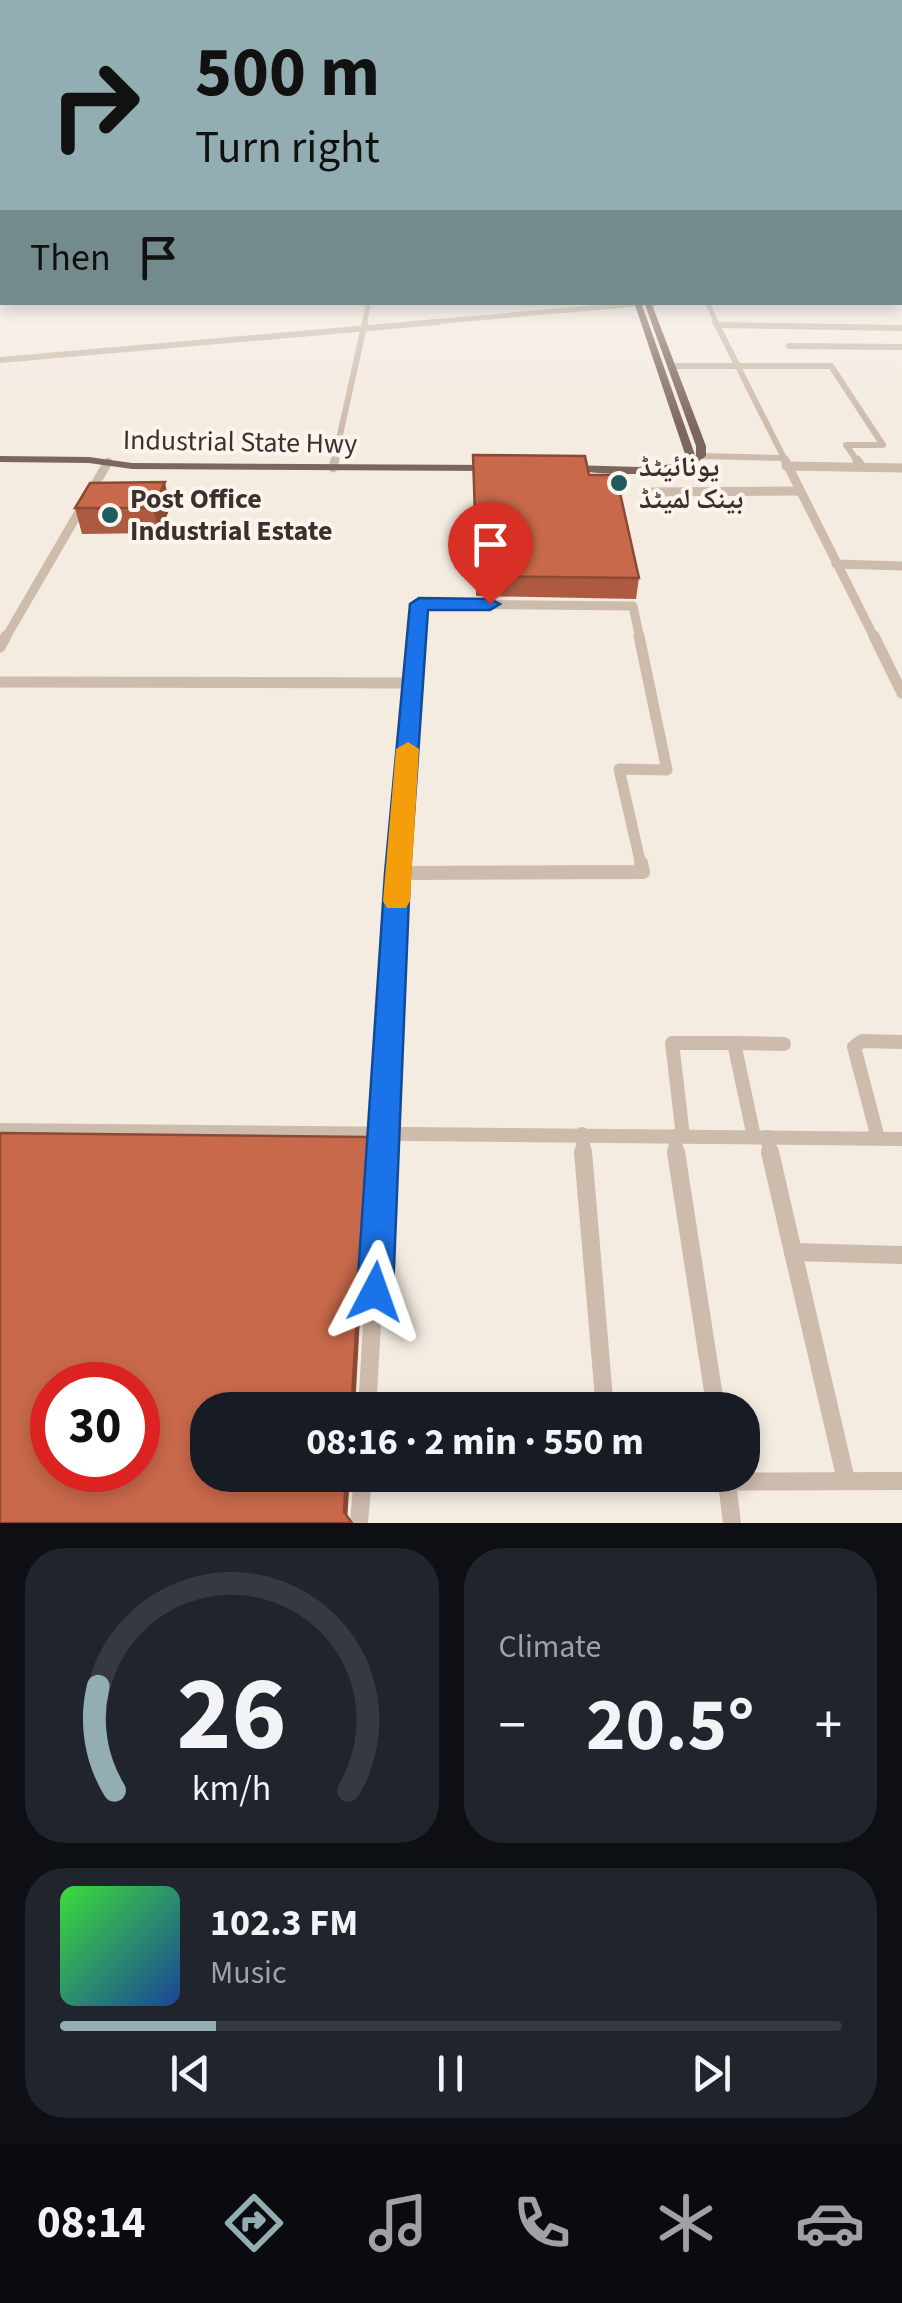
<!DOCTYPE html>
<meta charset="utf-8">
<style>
body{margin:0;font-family:"Source Sans 3","Noto Naskh Arabic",sans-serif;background:#20242c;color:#f1f3f6;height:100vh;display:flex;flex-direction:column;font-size:38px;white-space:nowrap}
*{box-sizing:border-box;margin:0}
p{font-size:32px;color:#9ea1a6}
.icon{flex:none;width:55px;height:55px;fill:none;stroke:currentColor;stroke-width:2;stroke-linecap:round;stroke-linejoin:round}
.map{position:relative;height:1523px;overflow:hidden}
.panel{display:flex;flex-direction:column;gap:25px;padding:25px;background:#0d0f14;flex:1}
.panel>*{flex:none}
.hud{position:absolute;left:0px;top:0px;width:902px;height:305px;box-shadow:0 5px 15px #0003;background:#92aeb2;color:#111;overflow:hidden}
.speed{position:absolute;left:30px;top:1362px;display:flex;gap:20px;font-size:50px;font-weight:700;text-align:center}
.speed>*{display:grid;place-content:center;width:130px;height:130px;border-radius:50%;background:#171b24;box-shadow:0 5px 15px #0003;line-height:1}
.speed .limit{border:15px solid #d22;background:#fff;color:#111}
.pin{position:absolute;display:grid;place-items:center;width:85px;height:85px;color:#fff;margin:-102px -42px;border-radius:50% 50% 50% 0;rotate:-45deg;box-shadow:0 0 10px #0007}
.pin .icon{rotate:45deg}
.me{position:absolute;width:110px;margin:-55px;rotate:4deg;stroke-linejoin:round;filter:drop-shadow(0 0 8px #0008)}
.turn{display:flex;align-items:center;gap:35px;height:210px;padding:0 30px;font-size:45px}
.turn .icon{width:130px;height:130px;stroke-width:2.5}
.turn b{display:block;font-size:70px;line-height:85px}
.then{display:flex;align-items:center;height:95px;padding:0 30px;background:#0003;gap:20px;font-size:38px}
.big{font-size:75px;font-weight:700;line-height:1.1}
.panel .widget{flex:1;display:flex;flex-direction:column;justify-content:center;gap:15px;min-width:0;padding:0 35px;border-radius:40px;background:#20242c}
.panel .dial{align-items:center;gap:0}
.dial svg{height:260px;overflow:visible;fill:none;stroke:#363941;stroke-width:7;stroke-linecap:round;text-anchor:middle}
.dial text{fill:#f1f3f6;stroke:none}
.song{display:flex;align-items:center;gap:30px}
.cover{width:120px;height:120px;border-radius:15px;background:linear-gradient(135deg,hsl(120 70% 55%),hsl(220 70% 35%))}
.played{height:10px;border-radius:5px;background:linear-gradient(90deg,#92aeb2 20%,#363941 20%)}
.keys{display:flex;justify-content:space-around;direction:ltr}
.heat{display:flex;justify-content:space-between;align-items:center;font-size:55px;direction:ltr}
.panel .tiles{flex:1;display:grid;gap:25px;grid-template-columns:1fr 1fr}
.widget:last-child{grid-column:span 2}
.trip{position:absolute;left:190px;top:1392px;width:570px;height:100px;border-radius:40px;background:#171b24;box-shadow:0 5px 15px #0003;font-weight:700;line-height:100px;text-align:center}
.dock{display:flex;height:160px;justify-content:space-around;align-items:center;background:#090b0e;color:#9ea1a6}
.dock .icon{width:70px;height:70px}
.dock .current{color:#92aeb2}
.dock b{font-size:45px;color:#f1f3f6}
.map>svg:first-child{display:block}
</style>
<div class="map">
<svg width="902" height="1523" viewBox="0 0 902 1523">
<rect width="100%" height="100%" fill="#f4ebe1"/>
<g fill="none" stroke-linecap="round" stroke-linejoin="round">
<g stroke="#cdbbac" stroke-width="5">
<polyline points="707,302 717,324"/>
<polyline points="648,304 663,302"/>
<polyline points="364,324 369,302"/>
<polyline points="409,324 637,304"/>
</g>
<g stroke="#cdbbac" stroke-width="6">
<polyline points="715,322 717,325 902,328"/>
<polyline points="717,325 786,462"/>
<polyline points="789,346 902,347"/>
<polyline points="0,360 438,322"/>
<polyline points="671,366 831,366 883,445 846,445 858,462"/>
<polyline points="701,456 782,458"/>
<polyline points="334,462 365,322"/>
</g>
<g stroke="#cdbbac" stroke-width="9">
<polyline points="785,460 875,639"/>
<polyline points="857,460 862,467"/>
<polyline points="786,466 902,468"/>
<polyline points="333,468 335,460"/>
<polyline points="652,492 799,491"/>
<polyline points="836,564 902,566"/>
<polyline points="5,639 108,462"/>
<polyline points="416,639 419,604 633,606 640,639"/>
</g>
<g stroke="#cdbbac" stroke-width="11">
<polyline points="639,636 667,770 619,769 641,865"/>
<polyline points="874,636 902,693"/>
<polyline points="0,647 6,636"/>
<polyline points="0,682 413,683"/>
<polyline points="399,865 416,636"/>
</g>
<g stroke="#cdbbac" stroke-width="14">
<polyline points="399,863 398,873 643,872 641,863"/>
<polyline points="0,1130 902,1139"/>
<polyline points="582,1134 584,1154"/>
<polyline points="674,1136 677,1154"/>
<polyline points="683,1136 672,1043 734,1043"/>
<polyline points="754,1137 734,1043 784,1044"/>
<polyline points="767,1137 771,1154"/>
<polyline points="878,1138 854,1047 862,1041 902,1042"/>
<polyline points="382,1154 398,873"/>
</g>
<g stroke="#cdbbac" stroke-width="18">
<polyline points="583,1152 605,1410"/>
<polyline points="676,1152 716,1410"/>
<polyline points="770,1152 793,1252 902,1255"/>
<polyline points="793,1252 846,1480"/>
<polyline points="367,1410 382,1152"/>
<polyline points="610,1475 610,1482 902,1481"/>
<polyline points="726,1475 732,1523"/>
<polyline points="362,1478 610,1482"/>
<polyline points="359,1523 363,1475"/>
</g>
<g fill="#7d675c" fill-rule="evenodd">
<path d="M634 302H641L695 455 693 457 696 455V446L644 302H651L706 446V456C676 481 604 474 567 470V466L570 465 639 467 676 464V460L685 454Z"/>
<polygon points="0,456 89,457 132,463 489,465 494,468 489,471 132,469 89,463 0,462"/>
</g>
</g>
<g fill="#ac5a40">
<polygon points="473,455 589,475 639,578 636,599 476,596"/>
<polygon points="75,508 170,508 159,533 82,534"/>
</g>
<g fill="#8c4a34">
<polygon points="165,482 170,508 159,533 153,508"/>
<polygon points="368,1137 369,1153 355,1409 352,1397"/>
<polygon points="346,1475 350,1475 347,1522 344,1512"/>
</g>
<g fill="#c8694b" stroke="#8c4a34" stroke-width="2.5" fill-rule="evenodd">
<polygon points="473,455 585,456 589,475 616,475 639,578 477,576"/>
<polygon points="165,482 153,508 75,508 90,483"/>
<path d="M0 1133 368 1137 352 1397 361 1410H208V1475H346L344 1512 352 1523H0ZM52 1385H138V1470H52Z"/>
</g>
<linearGradient id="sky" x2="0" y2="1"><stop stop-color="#7eb2d2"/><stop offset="0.5" stop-color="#faf6f2"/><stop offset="1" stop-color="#faf6f2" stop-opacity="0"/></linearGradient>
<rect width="902" height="428" fill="url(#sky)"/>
<polygon fill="#1a73e8" stroke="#114b97" stroke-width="2.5" points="419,598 490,599 500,604 490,610 428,610 410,873 393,1292 387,1304 375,1309 362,1304 357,1292 385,873 410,604"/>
<polygon fill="#f59e0b" points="408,742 419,749 410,901 406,908 387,908 383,901 396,749"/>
<g fill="#1f5a5e" stroke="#fbf5ee" stroke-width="4">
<circle cx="619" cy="483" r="10"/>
<circle cx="110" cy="515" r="10"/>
</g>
<g text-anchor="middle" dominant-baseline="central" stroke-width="8" stroke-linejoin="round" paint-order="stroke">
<g font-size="28" fill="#3b302b" stroke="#fbf5ee">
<text transform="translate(240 442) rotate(1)">Industrial State Hwy</text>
</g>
<g font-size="28" font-weight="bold" fill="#3b302b" stroke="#fbf5ee" text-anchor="start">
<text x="639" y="467">یونائیٹڈ<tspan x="639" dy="32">بینک لمیٹڈ</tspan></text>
<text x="130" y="499">Post Office<tspan x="130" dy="32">Industrial Estate</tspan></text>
</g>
</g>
</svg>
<div class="speed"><div class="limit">30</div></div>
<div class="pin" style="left:490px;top:604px;background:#d93025"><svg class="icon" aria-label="arrive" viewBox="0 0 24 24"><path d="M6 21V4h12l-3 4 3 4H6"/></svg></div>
<svg class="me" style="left:375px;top:1292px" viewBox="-20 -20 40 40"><path d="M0-17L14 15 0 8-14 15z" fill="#1a73e8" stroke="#fff" stroke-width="4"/></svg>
<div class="trip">08:16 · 2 min · 550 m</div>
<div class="hud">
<div class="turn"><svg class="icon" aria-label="right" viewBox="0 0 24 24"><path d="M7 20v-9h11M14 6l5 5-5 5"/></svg><div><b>500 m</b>Turn right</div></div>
<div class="then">Then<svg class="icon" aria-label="arrive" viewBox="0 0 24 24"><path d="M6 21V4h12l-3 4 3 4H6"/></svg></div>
</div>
</div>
<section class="panel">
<div class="tiles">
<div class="widget dial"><svg viewBox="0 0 100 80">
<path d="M14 69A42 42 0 1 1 86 69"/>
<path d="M14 69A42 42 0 0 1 9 37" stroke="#92aeb2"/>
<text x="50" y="56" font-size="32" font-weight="700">26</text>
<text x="50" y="72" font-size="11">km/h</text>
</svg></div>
<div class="widget"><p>Climate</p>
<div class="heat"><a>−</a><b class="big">20.5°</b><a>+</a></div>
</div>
<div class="widget">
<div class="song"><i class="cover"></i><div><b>102.3 FM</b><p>Music</p></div></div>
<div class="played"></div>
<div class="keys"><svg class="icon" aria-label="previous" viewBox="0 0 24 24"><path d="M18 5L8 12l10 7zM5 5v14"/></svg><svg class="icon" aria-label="pause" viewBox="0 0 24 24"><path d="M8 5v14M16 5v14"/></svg><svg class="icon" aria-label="next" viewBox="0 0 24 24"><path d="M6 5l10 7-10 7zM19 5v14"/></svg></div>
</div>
</div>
</section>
<nav class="dock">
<b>08:14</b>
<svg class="icon current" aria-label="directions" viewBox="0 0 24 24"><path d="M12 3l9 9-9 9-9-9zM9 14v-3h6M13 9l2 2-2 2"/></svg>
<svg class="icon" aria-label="music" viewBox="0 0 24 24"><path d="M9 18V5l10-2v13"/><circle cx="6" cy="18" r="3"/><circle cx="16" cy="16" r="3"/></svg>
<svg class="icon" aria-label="phone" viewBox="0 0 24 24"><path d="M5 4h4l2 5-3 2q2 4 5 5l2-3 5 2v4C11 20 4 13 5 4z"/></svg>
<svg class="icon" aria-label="climate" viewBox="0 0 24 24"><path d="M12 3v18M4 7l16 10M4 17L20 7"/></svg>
<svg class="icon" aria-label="car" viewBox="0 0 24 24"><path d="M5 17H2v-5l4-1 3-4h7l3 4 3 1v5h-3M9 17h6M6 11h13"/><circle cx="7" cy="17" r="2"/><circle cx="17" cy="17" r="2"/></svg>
</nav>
